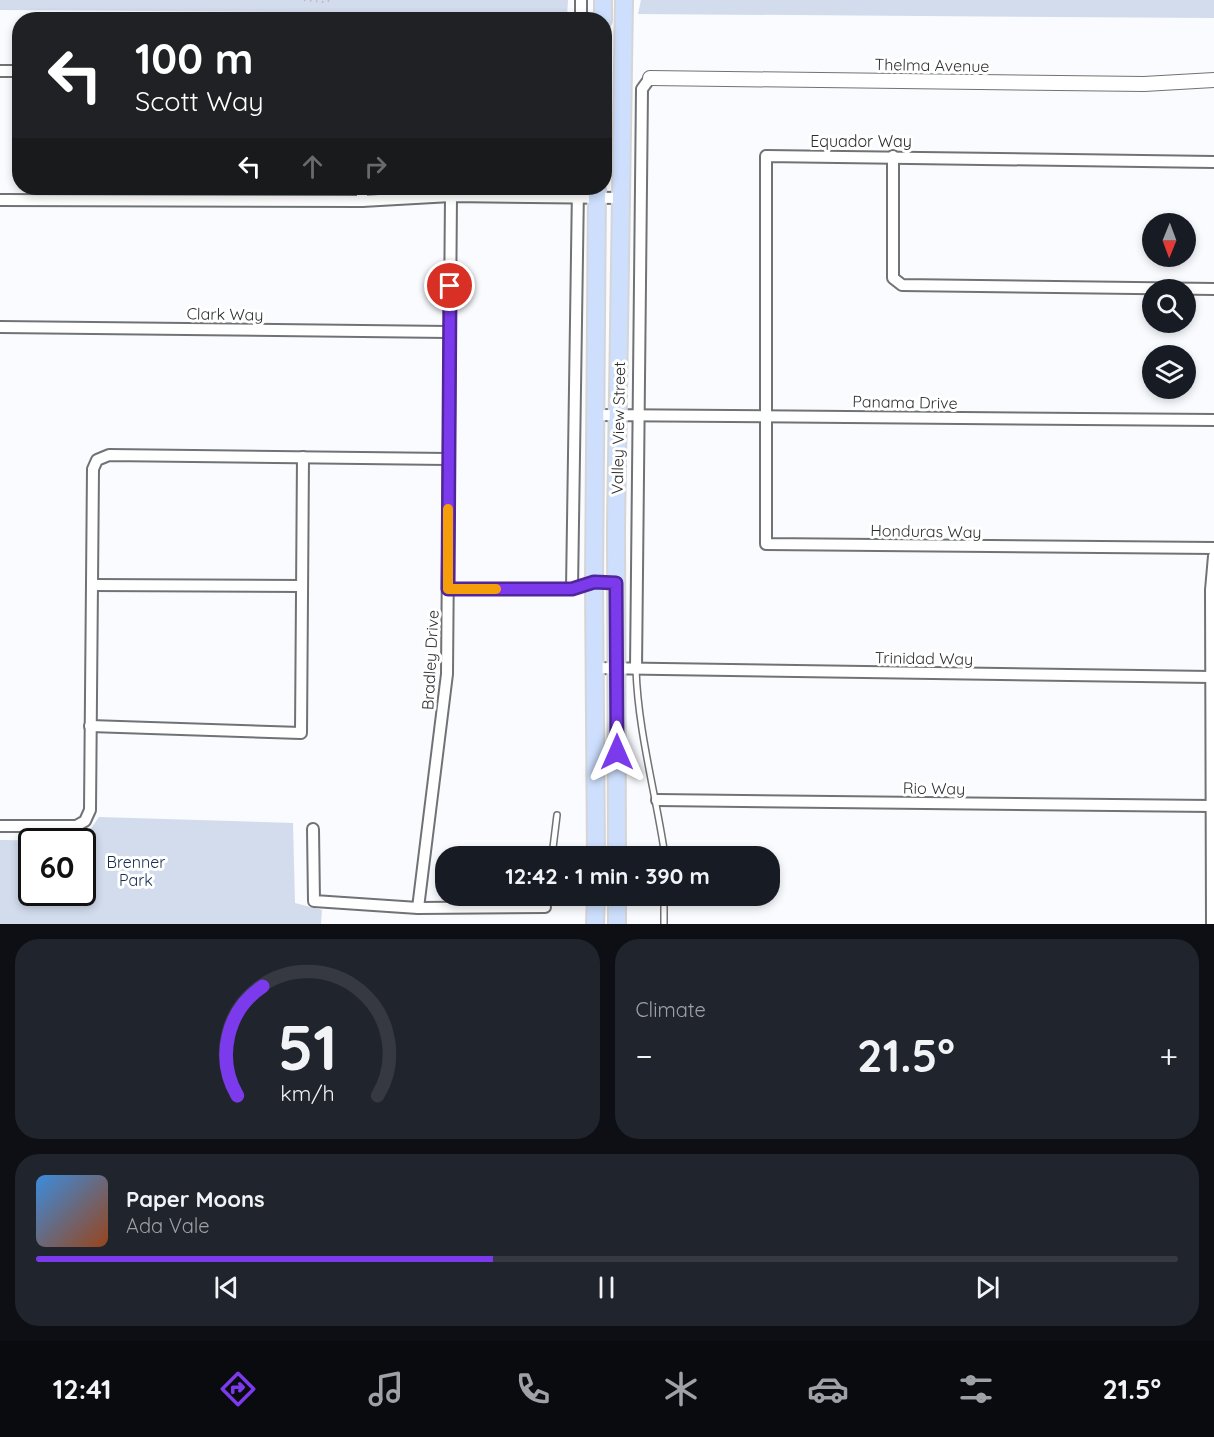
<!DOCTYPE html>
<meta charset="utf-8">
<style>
body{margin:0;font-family:Quicksand,sans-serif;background:#20242c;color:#f1f3f6;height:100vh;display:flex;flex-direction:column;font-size:22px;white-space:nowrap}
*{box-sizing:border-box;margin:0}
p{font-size:20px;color:#9ea1a6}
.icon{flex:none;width:33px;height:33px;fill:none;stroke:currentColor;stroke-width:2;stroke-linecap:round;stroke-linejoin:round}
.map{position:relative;height:924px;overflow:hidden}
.sheet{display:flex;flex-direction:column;gap:15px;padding:15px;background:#0d0f14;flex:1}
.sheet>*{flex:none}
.guide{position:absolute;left:12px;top:12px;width:600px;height:183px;border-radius:24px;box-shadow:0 3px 9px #0003;background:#202124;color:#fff;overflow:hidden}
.needle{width:39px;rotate:181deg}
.buttons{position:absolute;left:1142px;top:213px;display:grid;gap:12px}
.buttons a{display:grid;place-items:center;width:54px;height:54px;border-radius:50%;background:#171b24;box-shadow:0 3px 9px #0003;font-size:30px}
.speed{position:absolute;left:18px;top:828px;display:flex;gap:12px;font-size:30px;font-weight:700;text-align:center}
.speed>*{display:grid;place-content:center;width:78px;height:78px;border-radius:50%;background:#171b24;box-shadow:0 3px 9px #0003;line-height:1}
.speed .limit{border:3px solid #111;border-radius:9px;background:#fff;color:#111}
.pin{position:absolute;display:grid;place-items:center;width:51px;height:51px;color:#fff;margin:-26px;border:3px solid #fff;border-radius:50%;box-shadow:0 2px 6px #0007}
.me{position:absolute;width:66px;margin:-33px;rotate:0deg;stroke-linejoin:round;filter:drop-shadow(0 0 4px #0008)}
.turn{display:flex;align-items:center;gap:21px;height:126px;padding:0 24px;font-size:27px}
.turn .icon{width:78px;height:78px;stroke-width:2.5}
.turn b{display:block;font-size:42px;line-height:51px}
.lanes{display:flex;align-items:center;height:57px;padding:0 24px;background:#0003;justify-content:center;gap:30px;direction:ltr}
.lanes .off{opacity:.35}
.big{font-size:45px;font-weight:700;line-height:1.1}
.sheet .tile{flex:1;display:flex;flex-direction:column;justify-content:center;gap:9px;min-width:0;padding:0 21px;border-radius:24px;background:#20242c}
.sheet .dial{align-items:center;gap:0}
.dial svg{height:156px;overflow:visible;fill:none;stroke:#363941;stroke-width:7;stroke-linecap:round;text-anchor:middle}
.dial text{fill:#f1f3f6;stroke:none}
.song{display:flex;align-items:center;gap:18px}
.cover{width:72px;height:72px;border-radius:9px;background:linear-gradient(135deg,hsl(210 70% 55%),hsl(20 70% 35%))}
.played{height:6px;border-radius:3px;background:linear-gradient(90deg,#7c3aed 40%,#363941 40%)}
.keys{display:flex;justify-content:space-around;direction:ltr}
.heat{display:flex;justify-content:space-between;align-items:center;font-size:33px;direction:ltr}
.sheet .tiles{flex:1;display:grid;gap:15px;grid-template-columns:1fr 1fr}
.tile:last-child{grid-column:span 2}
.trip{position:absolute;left:435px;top:846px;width:345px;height:60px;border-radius:24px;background:#171b24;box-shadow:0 3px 9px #0003;font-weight:700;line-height:60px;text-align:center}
.tab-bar{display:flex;height:96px;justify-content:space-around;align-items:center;background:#090b0e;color:#9ea1a6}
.tab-bar .icon{width:42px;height:42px}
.tab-bar .active{color:#7c3aed}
.tab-bar b{font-size:27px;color:#f1f3f6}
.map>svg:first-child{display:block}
</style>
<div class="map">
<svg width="1214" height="924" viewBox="0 0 1214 924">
<rect width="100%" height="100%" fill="#f9fbfe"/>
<g fill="#d2dced" fill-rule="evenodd">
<polygon points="0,0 568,0 567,17 437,16 431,13 0,10"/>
<polygon points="641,0 1214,0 1214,18 638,14"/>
<path d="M99 817 293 823 295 903 322 910 321 924H0V840L82 841ZM32 842H82V892H32Z"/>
</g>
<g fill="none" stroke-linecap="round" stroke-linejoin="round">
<g stroke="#707274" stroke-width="8">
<g id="service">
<path d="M636 669C638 732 656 794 665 856"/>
<polyline points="552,856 557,815"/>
<polyline points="545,907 547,896"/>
<polyline points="664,924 664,896"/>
</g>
</g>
<g stroke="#707274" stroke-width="14">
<g id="minor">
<polyline points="581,20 581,0"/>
<polyline points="0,71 20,71"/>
<polyline points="893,156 893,278 902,285 1214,289"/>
<polyline points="1214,162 766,156 766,544 1214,548"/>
<polyline points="0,200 362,201 451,196 620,198"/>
<polyline points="362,201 362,188"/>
<polyline points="0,327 449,332"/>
<polyline points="595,415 1214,420"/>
<polyline points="92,585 302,586"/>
<polyline points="449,589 572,589 594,582 616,583"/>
<polyline points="572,589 578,188"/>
<polyline points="595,668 1211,677"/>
<polyline points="636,669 642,89 650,78"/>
<polyline points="90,726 301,733 303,457"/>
<polyline points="657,800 1211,806"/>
<polyline points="0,826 76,826 85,821 90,810 93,469 97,460 109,455 448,459"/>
<polyline points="313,829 314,901 418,908 545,907"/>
<polyline points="418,908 447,674 451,196"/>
<polyline points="1212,924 1211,590 1214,556"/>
</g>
</g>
<g stroke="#707274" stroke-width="16">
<polyline id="tertiary" points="650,78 1144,84 1214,80"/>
</g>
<g stroke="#d5d5d5" stroke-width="20">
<g id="primary">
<polyline points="603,20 603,0"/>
<polyline points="596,856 594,582 597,188"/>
<polyline points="617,856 616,527 624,0"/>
<polyline points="595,924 596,896"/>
<polyline points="617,924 617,896"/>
</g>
</g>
<polyline stroke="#b9bbbd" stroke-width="2" stroke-dasharray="1.5 4.5" stroke-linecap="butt" points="304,0 324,2 331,0"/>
<use href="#service" stroke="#fff" stroke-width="5"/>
<use href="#minor" stroke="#fff" stroke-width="10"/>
<use href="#tertiary" stroke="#fff" stroke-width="14"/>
<use href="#primary" stroke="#cddffd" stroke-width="16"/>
</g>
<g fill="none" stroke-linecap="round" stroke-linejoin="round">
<g stroke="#51269a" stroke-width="15">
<polyline id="route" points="450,286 448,589 572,589 594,582 616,583 617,752"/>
</g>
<use href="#route" stroke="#7c3aed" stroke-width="10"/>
<polyline stroke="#f59e0b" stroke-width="10" points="448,509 448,589 496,589"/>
</g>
<g text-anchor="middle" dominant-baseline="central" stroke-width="6" stroke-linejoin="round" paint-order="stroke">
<g font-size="16" fill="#2d2e2f" stroke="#fff">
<text transform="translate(932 65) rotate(1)">Thelma Avenue</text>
<text x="861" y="141">Equador Way</text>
<text transform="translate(225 314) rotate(1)">Clark Way</text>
<text transform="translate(905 402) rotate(1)">Panama Drive</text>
<text transform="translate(618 428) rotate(-89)">Valley View Street</text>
<text transform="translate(926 531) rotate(1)">Honduras Way</text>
<text transform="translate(924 658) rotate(1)">Trinidad Way</text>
<text transform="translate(430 660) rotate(-87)">Bradley Drive</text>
<text transform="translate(934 788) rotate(1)">Rio Way</text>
</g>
<g font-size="16" fill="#182e53" stroke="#fff">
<text x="136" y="862">Brenner<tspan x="136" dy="18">Park</tspan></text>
</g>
</g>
</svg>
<div class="buttons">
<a><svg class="needle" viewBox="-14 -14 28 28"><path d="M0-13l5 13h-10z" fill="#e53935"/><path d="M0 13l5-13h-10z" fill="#9ea1a6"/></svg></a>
<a><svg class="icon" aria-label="search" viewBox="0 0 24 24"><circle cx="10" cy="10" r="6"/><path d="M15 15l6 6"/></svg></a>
<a><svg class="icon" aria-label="layers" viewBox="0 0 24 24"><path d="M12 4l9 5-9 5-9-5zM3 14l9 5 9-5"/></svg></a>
</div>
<div class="speed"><div class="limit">60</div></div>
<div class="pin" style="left:450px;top:286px;background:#d93025"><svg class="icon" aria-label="arrive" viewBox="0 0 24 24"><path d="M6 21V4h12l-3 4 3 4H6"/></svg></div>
<svg class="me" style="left:617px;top:752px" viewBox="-20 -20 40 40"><path d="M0-17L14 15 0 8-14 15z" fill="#7c3aed" stroke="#fff" stroke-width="4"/></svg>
<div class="trip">12:42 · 1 min · 390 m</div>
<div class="guide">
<div class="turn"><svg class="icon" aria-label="left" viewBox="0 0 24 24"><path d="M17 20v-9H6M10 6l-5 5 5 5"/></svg><div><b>100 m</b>Scott Way</div></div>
<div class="lanes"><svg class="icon" aria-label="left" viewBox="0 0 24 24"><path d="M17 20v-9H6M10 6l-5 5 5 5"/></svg><svg class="icon off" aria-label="ahead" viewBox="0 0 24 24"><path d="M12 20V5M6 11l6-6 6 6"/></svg><svg class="icon off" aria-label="right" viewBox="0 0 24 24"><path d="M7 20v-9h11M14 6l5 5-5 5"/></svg></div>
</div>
</div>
<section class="sheet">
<div class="tiles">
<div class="tile dial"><svg viewBox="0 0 100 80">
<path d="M14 69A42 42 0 1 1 86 69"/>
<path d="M14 69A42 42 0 0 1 27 13" stroke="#7c3aed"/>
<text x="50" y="56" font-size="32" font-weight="700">51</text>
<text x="50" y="72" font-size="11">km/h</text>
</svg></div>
<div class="tile"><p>Climate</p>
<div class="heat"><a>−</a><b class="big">21.5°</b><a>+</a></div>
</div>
<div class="tile">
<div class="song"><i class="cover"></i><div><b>Paper Moons</b><p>Ada Vale</p></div></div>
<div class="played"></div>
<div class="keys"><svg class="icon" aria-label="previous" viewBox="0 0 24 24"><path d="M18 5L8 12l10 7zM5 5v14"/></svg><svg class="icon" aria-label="pause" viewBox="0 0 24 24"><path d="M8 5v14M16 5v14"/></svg><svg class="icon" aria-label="next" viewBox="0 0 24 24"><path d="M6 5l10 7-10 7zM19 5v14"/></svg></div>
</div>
</div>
</section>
<nav class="tab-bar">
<b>12:41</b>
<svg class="icon active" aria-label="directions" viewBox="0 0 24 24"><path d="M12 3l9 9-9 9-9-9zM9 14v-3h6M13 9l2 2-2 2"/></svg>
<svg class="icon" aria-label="music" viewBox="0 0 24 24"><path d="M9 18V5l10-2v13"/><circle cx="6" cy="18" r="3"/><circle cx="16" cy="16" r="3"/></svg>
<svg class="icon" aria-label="phone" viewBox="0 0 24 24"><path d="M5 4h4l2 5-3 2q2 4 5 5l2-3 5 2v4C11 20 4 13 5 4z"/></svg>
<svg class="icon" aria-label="climate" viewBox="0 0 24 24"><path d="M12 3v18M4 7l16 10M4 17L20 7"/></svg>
<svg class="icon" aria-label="car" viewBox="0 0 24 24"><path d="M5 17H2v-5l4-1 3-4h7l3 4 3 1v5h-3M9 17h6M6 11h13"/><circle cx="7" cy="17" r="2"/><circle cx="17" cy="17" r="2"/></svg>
<svg class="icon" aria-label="filters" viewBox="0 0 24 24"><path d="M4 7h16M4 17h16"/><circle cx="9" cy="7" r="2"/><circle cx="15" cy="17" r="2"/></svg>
<b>21.5°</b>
</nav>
